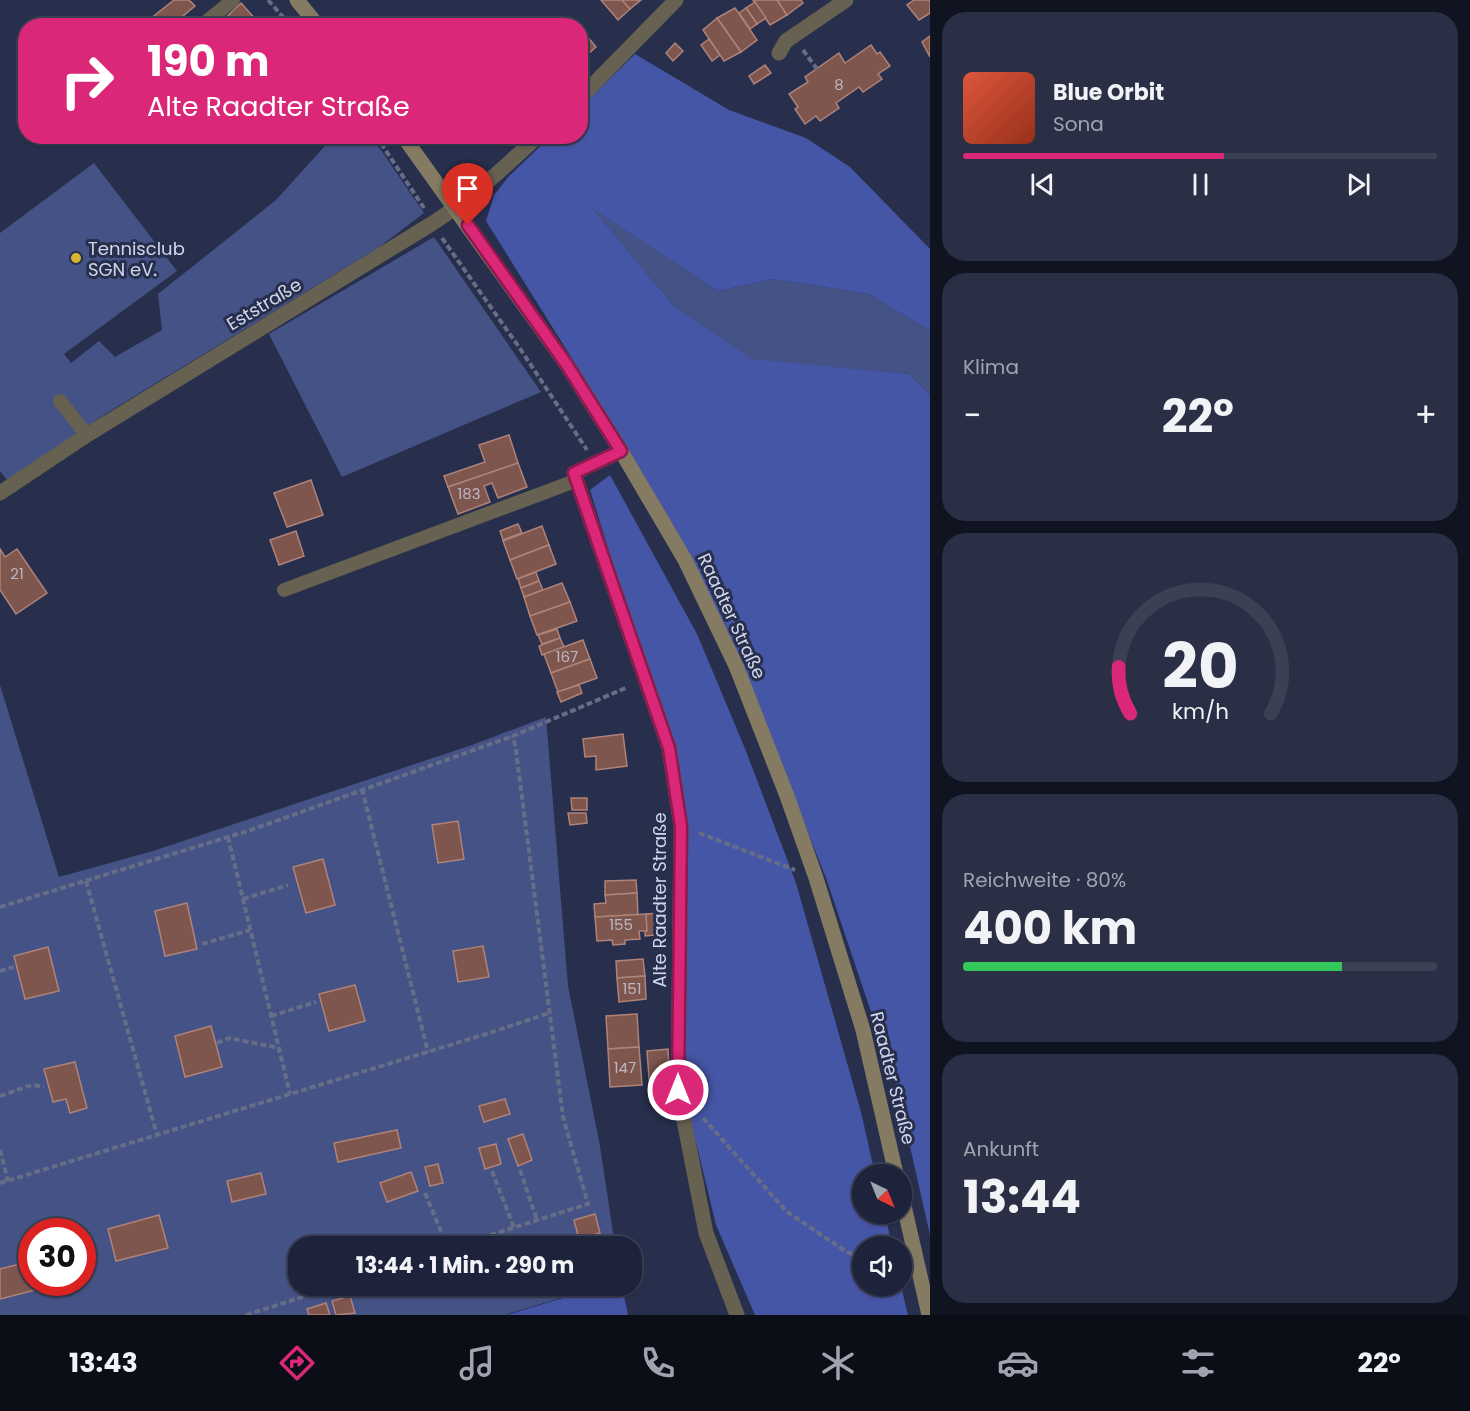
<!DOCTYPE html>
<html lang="de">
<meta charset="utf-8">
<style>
body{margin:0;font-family:Poppins,sans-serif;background:#2a2f45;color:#f1f3f6;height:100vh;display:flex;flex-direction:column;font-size:22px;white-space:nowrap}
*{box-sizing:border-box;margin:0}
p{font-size:20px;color:#a0a4af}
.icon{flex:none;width:33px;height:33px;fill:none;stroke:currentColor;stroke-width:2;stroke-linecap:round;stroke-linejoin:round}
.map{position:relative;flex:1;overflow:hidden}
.panel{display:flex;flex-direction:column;gap:12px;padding:12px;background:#101320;width:540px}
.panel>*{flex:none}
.guide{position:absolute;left:18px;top:18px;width:570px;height:126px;border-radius:24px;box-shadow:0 2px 4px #0004,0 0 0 2px #3b4054;background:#db2777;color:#fff;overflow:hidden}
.needle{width:39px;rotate:137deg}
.buttons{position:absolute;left:852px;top:1164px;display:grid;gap:12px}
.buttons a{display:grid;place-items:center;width:60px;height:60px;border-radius:50%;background:#1d233a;box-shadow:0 2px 4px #0004,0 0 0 2px #3b4054;font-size:30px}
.speed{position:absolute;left:18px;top:1218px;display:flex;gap:12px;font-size:30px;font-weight:700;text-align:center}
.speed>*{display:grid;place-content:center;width:78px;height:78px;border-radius:50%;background:#1d233a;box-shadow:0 2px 4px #0004,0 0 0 2px #3b4054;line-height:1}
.speed .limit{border:9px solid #d22;background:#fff;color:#111}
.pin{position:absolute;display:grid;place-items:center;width:51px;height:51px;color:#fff;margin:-62px -26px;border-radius:50% 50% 50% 0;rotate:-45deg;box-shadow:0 0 6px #0007}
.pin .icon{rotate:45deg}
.me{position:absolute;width:66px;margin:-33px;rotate:0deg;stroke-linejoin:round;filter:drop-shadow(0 0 4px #0008)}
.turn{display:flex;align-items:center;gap:21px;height:126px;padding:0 30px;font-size:27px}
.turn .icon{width:78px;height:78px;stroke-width:2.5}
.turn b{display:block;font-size:42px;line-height:51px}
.big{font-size:45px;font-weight:700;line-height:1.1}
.panel .card{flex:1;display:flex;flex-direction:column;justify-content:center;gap:9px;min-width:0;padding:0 21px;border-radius:24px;background:#2a2f45}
.panel .dial{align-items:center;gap:0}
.dial svg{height:156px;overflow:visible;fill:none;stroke:#3b4054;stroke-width:7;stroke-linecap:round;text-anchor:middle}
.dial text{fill:#f1f3f6;stroke:none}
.song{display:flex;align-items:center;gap:18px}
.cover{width:72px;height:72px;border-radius:9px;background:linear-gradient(135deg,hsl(10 70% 55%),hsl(10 70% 35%))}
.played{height:6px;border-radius:3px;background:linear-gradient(90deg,#db2777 55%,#3b4054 55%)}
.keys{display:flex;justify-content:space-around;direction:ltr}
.heat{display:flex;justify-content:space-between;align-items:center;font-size:33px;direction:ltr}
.charge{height:9px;border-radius:4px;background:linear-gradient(90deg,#34c759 80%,#3b4054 0)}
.trip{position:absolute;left:288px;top:1236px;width:354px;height:60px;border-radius:24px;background:#1d233a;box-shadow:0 2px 4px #0004,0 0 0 2px #3b4054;font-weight:700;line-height:60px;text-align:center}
.tab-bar{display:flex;height:96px;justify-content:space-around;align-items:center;background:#0c0e17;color:#a0a4af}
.tab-bar .icon{width:42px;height:42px}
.tab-bar .active{color:#db2777}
.tab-bar b{font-size:27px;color:#f1f3f6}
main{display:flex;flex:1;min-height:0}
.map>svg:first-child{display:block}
</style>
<main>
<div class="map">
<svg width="930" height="1315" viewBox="0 0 930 1315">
<rect width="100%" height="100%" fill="#272f4d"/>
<g fill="#455285" fill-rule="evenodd">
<polygon points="333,137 372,137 424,213 378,248 107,413 7,480 0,471 0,233 94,163 177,271 64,354 71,363 99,341 115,357 162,330 158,294 276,200"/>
<polygon points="590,206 718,291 772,279 869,294 930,331 930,395 909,374 751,360 674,306"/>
<polygon points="434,237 541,392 342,477 269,334"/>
<path d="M0 685 59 877 153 851 472 745 546 717 568 986 600 1146 615 1246H298V1286H600L505 1315H0ZM32 1232H82V1282H32Z"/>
</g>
<g fill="#4656a6">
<polygon points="635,54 729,110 806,138 850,167 930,249 930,331 869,294 772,279 718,291 592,208 674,306 751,359 909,374 930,395 930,1235 897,1089 826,878 740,662 692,559 628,448 486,221 494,195 509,176 550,137 580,136 581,107"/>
<polygon points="610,475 697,634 746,751 796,883 861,1112 875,1174 862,1174 862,1214 885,1214 892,1246 862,1246 862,1286 901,1286 908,1315 755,1315 716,1225 683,1088 684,828 649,679 590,490"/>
<polygon points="602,1286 622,1286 628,1315 507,1315"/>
</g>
<g fill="#7e564d" stroke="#af837a" stroke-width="1.5">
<polygon points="174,0 189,0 195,6 171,26 156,26 150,19"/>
<polygon points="601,0 622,0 630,9 618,20"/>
<polygon points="622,0 641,0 630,9"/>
<polygon points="753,0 777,0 787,15 770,25"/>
<polygon points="777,0 801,0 803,3 787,15"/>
<polygon points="914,0 930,0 930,13 919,20 907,5"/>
<polygon points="755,2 766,18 757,24 746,8"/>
<polygon points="241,3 258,22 255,26 217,26"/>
<polygon points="735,8 757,40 741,52 717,18"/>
<polygon points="746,8 757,24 750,29 739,13"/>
<polygon points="717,18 741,52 724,61 703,30"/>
<polygon points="580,28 596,47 580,61"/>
<polygon points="930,36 930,57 922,42"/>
<polygon points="709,39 720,55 712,61 701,45"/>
<polygon points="675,43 683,51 673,61 666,53"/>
<polygon points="871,45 877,54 880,52 890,66 878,74 882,79 863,92 859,87 836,103 839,108 820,121 816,116 805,124 795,109 798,107 789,94 808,82 805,77 839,53 845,63"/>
<polygon points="765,65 771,73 754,84 749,76"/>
<polygon points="509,435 518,463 448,487 444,476 485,462 479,445"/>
<polygon points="518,463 527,487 498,498 492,483 484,486 490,502 458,514 448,487"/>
<polygon points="311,480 323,515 287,527 274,493"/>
<polygon points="518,524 522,533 503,540 500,531"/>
<polygon points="542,526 549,545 510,560 503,541"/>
<polygon points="296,531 304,556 279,565 270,540"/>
<polygon points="549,545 556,564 517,579 510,560"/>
<polygon points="0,549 5,557 17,549 47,593 16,614 0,590"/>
<polygon points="536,572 539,581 521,588 518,579"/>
<polygon points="539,581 543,590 524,597 521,588"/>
<polygon points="562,583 570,602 530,616 524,597"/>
<polygon points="570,602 577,621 537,635 530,616"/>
<polygon points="557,629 560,638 542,644 538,635"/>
<polygon points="560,638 564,647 542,655 539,646"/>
<polygon points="583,640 590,659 551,673 544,654"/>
<polygon points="590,659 597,678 558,692 551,673"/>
<polygon points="579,685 582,693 561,702 557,692"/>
<polygon points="623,734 627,766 596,770 596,756 585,757 583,739"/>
<polygon points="571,798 587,798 587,810 572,810"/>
<polygon points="568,813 586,813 587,823 570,825"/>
<polygon points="458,821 464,859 438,863 432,825"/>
<polygon points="323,859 335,905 306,913 293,867"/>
<polygon points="636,880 637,893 605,895 605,881"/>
<polygon points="637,893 638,915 595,917 594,904 606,903 605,895"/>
<polygon points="187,903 197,949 165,956 155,911"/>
<polygon points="664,913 665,934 645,936 646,914"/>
<polygon points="646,914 647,931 639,931 640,939 625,940 625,944 613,945 612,940 597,941 595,917"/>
<polygon points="483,946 489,977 458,982 453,951"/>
<polygon points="48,947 59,991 25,999 14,956"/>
<polygon points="643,959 645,976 617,978 616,961"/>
<polygon points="645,976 646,999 619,1002 617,978"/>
<polygon points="355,985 365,1021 329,1031 319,994"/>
<polygon points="637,1014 639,1047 608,1049 606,1016"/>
<polygon points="211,1026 222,1067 185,1077 175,1036"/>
<polygon points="639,1047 642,1085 610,1087 608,1049"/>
<polygon points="668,1049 670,1089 650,1091 647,1051"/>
<polygon points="75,1062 87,1108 70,1113 66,1099 53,1102 44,1069"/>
<polygon points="505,1099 510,1114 484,1122 479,1106"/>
<polygon points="397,1130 401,1148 338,1162 334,1143"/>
<polygon points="523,1134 532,1160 518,1166 508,1139"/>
<polygon points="496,1144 501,1164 485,1169 479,1148"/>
<polygon points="438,1164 443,1183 430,1186 425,1167"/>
<polygon points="411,1172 418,1191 387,1202 380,1183"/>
<polygon points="261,1173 266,1194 232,1202 227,1181"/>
<polygon points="595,1214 600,1233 579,1239 574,1220"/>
<polygon points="159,1215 168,1248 116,1261 108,1229"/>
<polygon points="32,1261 32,1282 46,1282 47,1287 0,1299 0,1269"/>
<polygon points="391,1286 411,1286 413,1290 394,1296"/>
<polygon points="350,1296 355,1313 336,1315 332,1301"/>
<polygon points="326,1303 330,1315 309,1315 307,1309"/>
</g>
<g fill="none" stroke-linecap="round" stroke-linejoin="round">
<g stroke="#666d87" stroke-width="4" stroke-dasharray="6 3" stroke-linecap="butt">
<polyline points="268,0 291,26"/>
<polyline points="803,50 817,69"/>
<polyline points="376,136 424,208"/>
<polyline points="442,238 521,350 587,450"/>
<polyline points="362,789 428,1052"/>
<polyline points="699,833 795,870"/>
<polyline points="228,837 290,1094"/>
<polyline points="86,881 157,1135"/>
<polyline points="243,899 288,885"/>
<polyline points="0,907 251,830 513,736 628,687"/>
<polyline points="202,944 250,930"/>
<polyline points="0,971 14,967"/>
<polyline points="271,1016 316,1002"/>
<polyline points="217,1043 229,1038 279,1048"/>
<polyline points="0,1096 32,1085 44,1087"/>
<polyline points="703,1118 787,1212 847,1252 862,1258"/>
<polyline points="0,1150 8,1181"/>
<polyline points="520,1170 537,1220"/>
<polyline points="492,1171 514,1228"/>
<polyline points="0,1183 486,1034 549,1013"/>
<polyline points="425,1193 447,1246"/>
<polyline points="456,1246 588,1204 563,1117 516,750 513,736"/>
<polyline points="246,1315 337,1286"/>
</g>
<g stroke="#666151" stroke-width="14">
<polyline points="201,26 233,0"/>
<polyline points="60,401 87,435"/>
<polyline points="284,590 575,481"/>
</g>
<g stroke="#666151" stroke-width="15">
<polyline points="779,53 786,41 846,0"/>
<polyline points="580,98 676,0"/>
<polyline points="621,451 574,473 669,748 681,826 678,1090 706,1233 737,1315"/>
<path d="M0 493 87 435 433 223C471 198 505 167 538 136"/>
</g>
<g stroke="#847b62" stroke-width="15">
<polyline points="297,0 318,26"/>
<polyline points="403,136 567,365 621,451 685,560 736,666 787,796 816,878 863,1030 896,1174"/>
<polyline points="902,1197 929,1315"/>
</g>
</g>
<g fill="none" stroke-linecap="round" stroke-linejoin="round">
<g stroke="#8e194d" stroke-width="15">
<polyline id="route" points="468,225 567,365 621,451 574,473 669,748 681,826 678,1090"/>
</g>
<use href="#route" stroke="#db2777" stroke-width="10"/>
</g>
<circle fill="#d8b434" stroke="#272f4d" stroke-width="2" cx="76" cy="258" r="6"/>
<g text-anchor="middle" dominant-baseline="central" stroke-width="6" stroke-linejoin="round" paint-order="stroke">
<g font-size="15" fill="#bcb7c4">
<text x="839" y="84">8</text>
<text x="469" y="493">183</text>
<text x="17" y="573">21</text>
<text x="567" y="656">167</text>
<text x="621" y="924">155</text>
<text x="632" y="988">151</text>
<text x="625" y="1067">147</text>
</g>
<g font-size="18" fill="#d1d7eb" stroke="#272f4d" text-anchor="start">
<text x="88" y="248">Tennisclub<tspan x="88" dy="21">SGN eV.</tspan></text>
</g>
<g font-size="18" fill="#d1d7eb" stroke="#272f4d">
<text transform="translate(264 304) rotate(-31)">Eststraße</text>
<text transform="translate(732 616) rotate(65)">Raadter Straße</text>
<text transform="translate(659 900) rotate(-90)">Alte Raadter Straße</text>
<text transform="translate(893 1078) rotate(76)">Raadter Straße</text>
</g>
</g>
</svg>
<div class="buttons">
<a><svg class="needle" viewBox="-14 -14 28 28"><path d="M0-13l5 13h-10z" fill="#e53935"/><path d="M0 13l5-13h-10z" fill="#a0a4af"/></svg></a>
<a><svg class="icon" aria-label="sound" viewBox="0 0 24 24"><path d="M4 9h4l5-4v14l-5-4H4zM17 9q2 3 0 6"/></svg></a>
</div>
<div class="speed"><div class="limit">30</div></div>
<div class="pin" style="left:468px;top:225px;background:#d93025"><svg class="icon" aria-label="arrive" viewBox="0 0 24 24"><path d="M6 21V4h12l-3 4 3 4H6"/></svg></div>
<svg class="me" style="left:678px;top:1090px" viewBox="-20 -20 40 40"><circle r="17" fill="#db2777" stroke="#fff" stroke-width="3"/><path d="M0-11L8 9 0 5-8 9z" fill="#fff"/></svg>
<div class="trip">13:44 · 1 Min. · 290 m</div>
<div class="guide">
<div class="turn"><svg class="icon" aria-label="right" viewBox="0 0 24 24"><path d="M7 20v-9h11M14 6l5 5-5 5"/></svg><div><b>190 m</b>Alte Raadter Straße</div></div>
</div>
</div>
<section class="panel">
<div class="card">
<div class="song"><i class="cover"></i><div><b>Blue Orbit</b><p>Sona</p></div></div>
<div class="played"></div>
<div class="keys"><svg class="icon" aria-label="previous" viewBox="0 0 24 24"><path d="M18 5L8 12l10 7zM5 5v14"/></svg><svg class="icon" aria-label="pause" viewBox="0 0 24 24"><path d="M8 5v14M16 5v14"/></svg><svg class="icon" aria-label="next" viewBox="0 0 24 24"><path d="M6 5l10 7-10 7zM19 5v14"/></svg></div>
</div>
<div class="card"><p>Klima</p>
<div class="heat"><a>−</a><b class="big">22°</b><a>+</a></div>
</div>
<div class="card dial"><svg viewBox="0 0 100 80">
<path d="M14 69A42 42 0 1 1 86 69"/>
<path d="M14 69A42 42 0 0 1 8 45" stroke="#db2777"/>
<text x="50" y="56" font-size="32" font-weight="700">20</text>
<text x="50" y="72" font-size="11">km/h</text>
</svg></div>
<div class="card"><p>Reichweite · 80%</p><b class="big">400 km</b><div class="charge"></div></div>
<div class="card"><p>Ankunft</p><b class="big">13:44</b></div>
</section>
</main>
<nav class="tab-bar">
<b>13:43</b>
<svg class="icon active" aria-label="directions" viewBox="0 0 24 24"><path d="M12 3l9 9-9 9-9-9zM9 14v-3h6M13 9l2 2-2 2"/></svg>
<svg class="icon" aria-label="music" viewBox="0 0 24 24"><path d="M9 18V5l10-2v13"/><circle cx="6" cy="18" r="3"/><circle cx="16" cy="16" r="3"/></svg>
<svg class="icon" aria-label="phone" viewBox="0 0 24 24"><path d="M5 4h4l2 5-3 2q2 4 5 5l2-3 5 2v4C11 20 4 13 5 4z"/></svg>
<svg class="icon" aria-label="climate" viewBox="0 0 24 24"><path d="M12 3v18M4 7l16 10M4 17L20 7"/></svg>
<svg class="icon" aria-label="car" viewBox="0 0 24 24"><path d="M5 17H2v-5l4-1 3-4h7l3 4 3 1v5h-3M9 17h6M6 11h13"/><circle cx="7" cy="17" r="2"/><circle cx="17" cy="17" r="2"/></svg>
<svg class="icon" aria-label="filters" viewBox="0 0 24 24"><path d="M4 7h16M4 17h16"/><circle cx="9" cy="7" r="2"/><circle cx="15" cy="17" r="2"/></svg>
<b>22°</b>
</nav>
